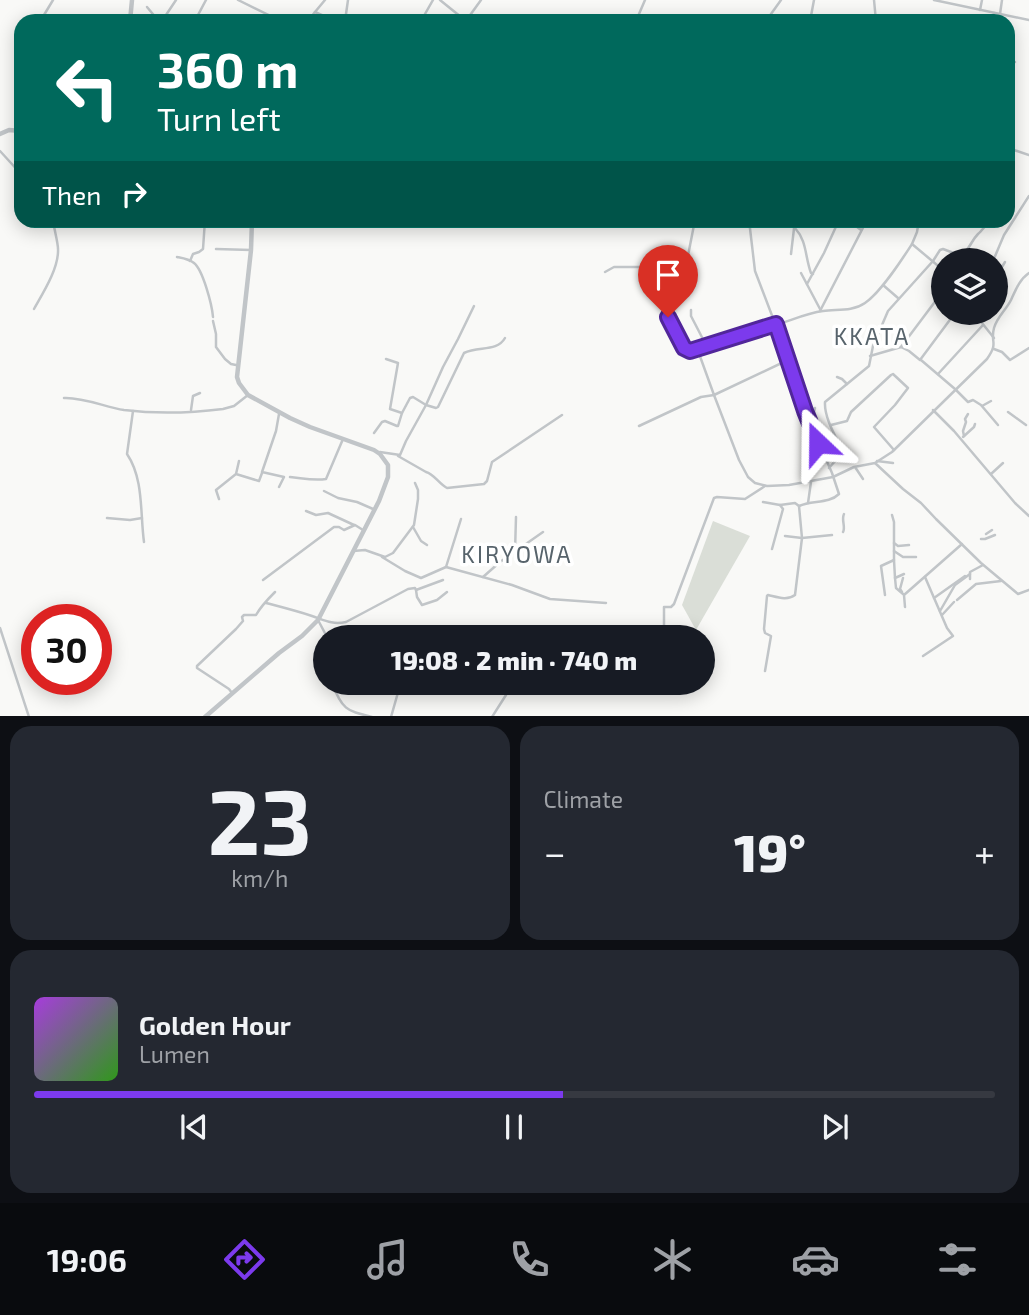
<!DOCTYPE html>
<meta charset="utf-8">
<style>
body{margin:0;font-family:"Exo 2",sans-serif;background:#242831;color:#f1f3f6;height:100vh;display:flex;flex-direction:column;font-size:26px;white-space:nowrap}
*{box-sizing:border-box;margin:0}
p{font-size:23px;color:#9ea1a6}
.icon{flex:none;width:38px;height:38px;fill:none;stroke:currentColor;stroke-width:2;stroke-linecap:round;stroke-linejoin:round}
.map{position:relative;height:716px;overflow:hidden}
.sheet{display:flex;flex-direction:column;gap:10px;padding:10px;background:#0d0f14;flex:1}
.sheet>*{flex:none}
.hud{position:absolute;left:14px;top:14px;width:1001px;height:214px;border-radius:21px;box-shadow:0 4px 18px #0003;background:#00695c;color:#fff;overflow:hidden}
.buttons{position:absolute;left:931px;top:248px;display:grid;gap:14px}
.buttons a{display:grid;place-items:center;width:77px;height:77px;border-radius:50%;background:#171b24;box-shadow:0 4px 18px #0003;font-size:35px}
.speed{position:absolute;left:21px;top:604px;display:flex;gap:14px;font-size:35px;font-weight:700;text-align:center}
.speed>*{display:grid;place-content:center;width:91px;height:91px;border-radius:50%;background:#171b24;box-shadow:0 4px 18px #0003;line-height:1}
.speed .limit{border:10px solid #d22;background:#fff;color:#111}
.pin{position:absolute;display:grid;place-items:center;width:60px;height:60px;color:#fff;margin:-72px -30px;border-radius:50% 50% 50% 0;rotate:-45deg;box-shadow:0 0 7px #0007}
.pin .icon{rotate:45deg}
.me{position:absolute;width:77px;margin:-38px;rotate:337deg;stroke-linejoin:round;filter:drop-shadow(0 0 5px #0008)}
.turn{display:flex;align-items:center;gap:24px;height:147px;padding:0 28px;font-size:32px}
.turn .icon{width:91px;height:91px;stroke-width:2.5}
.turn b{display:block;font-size:49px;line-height:60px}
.then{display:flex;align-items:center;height:66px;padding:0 28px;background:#0003;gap:14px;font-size:26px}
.big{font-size:52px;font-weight:800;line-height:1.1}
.sheet .widget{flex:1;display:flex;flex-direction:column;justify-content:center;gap:10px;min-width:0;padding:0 24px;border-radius:21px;background:#242831}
.sheet .dial{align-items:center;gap:0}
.dial b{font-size:91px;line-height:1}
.song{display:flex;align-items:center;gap:21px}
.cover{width:84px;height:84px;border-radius:10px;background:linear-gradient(135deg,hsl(280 70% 55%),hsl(110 70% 35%))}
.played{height:7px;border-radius:4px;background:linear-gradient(90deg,#7c3aed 55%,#363941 55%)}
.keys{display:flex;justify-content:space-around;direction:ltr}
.heat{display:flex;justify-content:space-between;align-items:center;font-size:38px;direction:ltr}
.sheet .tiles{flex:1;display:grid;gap:10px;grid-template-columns:1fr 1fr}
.widget:last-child{grid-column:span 2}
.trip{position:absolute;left:313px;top:625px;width:402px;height:70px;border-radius:35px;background:#171b24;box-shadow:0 4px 18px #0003;font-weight:800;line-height:70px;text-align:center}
.dock{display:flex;height:112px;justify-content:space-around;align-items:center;background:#090b0e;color:#9ea1a6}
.dock .icon{width:49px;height:49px}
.dock .on{color:#7c3aed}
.dock b{font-size:32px;color:#f1f3f6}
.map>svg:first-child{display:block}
</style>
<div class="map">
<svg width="1029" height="717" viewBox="0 0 1029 717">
<rect width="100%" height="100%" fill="#f9f9f7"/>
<polygon fill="#daded7" points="713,521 750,536 696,630 682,605"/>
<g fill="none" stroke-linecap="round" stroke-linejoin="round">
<g stroke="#c1c5c8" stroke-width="2.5">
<polyline points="238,0 281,21"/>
<polyline points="440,0 461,17 468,18 481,0"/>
<polyline points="814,0 811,16 823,18 826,21"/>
<polyline points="874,0 876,21"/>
<polyline points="934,0 1029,20"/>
<polyline points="147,7 157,19 161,21"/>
<polyline points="980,10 982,0"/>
<polyline points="315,12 325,0"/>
<polyline points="1000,14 1002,0"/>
<polyline points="44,15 53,0"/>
<polyline points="162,21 176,0"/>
<polyline points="200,21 198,15 206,0"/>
<polyline points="308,21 315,12 335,21"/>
<polyline points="345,21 348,0"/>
<polyline points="421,21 433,0"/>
<polyline points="636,21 645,0"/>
<polyline points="766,21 781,0"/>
<polyline points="992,21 994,13"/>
<polyline points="1008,64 1015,62"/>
<polyline points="1008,148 1029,155"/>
<polyline points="0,151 21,174"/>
<path d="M749 220 755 271 776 326 805 411 832 473 839 494C829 504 812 500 799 506L795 503 780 505 783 509 772 549"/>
<polyline points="789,220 795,225"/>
<polyline points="848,220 861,230"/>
<polyline points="919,220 917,232 912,244 943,270"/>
<path d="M795 228C807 241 805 257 811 273L813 274"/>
<polyline points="216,249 251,250"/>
<polyline points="791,254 795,220"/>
<path d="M177 257C182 258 189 259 194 263 203 270 212 305 213 317"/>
<polyline points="190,261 193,254 199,252 203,249 205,220"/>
<polyline points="993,261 1004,235 1029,196"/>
<polyline points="605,272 614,267 658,267 682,269"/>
<polyline points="801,273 820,309"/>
<polyline points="996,277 1005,262"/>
<polyline points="680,284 682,269 685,271 694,225 696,222 701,220"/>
<polyline points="807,284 824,253 839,220"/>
<polyline points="883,285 898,298"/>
<polyline points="657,303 668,316 684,348 690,351 776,324"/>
<path d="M474 306 458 339 443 367 426 405 436 408 438 407 464 353C479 346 497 352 505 338"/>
<path d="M34 309C43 293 59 268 58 249 58 242 54 229 53 220"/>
<polyline points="691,310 691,316 706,345"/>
<polyline points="820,311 867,220"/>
<polyline points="974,313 994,338"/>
<polyline points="213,321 216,334 216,347 225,359 231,364 236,365"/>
<path d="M776 325C792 320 807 313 823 311 837 309 852 312 865 303 881 292 901 261 912 244"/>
<polyline points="901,347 943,291"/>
<polyline points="697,348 714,395 788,360"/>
<polyline points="994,349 1002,352 1010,360 1029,348"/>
<polyline points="870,356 901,347 909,351 920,360 955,313"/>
<polyline points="921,360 955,389 968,402 973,400 981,405 998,425"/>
<polyline points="938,374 983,325"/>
<polyline points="837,377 842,379 847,384"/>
<path d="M64 398C83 397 105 407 124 410 156 414 191 413 223 409L234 406 248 395"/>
<polyline points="982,406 991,401"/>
<polyline points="191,410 193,396 200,393"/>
<polyline points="933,410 954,431 1015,503 1029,516"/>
<path d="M133 411 127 454C144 479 140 514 144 542"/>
<polyline points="1008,412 1026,425"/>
<polyline points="279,414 276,431 262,472 284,477 279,487"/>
<polyline points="810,423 817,419 814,412 815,408"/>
<polyline points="831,425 847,421 851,412 891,375 893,374 908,388 895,405 874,427 894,450"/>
<path d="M639 426 701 397 714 395 739 460 748 477 755 483 767 486 789 485 833 477 854 467 875 463 892 452 987 359C999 342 990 343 994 328 997 317 1006 310 1011 300 1016 289 1020 279 1029 273"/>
<polyline points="374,433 382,422 385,421 397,426 398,426 402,413"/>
<polyline points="964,436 963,431 966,422 965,419 968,414"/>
<polyline points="963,437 974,427 975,424"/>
<polyline points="380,452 400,455 406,441 426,405 413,397 410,398 402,413 390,409 398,363 386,359"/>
<path d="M398 456 426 472C434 474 439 484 447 488L484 484 487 481 492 462 562 415"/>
<polyline points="877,461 893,463"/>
<polyline points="875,463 903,489 921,503 936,519 981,563 1018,594 1029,590"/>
<polyline points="855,467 863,479"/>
<path d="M829 468 843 452C836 437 824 418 825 402L869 366 873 346 888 311 933 261 940 250 943 249 959 255C970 251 970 242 978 234 983 229 986 227 989 220"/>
<polyline points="991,474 1003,463"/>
<path d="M290 477C302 478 313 481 326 479L343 439"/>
<polyline points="324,491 338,498 357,502 373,509"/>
<polyline points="219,499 216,490 236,474 239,461 236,474 259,481 262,473"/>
<polyline points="763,502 780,505"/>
<polyline points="808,503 811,482"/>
<polyline points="306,511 316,515 328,513 354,525"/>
<polyline points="892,515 894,522 894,560"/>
<polyline points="107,518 130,520 142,518"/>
<polyline points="413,527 421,541 427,545"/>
<path d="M843 532C846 527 841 520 844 514"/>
<polyline points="986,534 992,530"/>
<polyline points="785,536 802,538 832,535"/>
<polyline points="981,539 985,539 995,535"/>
<polyline points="894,543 898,546 909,545"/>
<polyline points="353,551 365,550 385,557 393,553 414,525 418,499 418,490 415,483"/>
<polyline points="894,551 903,557 916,557"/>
<polyline points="515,552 516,517"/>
<polyline points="382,557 405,571 421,578 446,567 461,519"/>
<polyline points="446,567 512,585 550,599 606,603"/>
<polyline points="483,577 500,562 543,532"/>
<polyline points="970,579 970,572 983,565"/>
<polyline points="263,580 334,527 339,527 344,530 355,525 363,530"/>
<polyline points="416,590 417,597 422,605 437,600 447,592"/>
<polyline points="902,592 900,589 903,578"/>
<polyline points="903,594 896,588 895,578 904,574"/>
<polyline points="885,595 881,566 894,560 895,578"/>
<polyline points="934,598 965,576"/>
<polyline points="957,600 976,584 1001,581"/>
<path d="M266 603C281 607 297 611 312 616 324 620 332 625 346 622L408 589 415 588 416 590 443 580"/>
<polyline points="905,607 904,595 962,544"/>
<polyline points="940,611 955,585 970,574"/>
<polyline points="942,615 954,602"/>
<polyline points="318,620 327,637"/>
<polyline points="0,628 29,717"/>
<polyline points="664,637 664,607 671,607 674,604 714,498 717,497 745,499 765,486"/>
<polyline points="923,656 953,636 947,628 925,577"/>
<path d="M765 671 771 636 765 633 764 629 767 596 768 595C777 597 787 601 795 595L802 538 799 506"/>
<path d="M331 682C344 710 344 710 372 717"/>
<path d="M232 693 229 689 197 668V666L236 629 243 621 242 617 244 615H256C261 606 267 600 275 592"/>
<polyline points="391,717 401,682"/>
<polyline points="492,717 506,695 511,682"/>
</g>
<g stroke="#c1c5c8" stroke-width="4.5">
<polyline points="130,21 132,0"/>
<polyline points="0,134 9,130 21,131"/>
<polyline points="205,717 279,653 302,636 318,620 379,501 388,477 388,465 380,454 374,450 310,427 290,418 248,395 239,383 237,377 251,250 252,220"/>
</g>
</g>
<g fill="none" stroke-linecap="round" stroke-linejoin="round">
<g stroke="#51269a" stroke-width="18">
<polyline id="route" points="668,317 684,348 690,351 776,324 805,411 818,443"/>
</g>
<use href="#route" stroke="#7c3aed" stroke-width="12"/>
</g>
<g text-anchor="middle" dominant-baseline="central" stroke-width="7" stroke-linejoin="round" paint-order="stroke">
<g font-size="23" letter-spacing="2" fill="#58646c" stroke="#fff">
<text x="872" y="336">KKATA</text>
<text x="517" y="554">KIRYOWA</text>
</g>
</g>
</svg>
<div class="buttons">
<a><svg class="icon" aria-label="layers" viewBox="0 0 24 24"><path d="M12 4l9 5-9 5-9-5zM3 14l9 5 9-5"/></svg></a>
</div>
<div class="speed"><div class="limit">30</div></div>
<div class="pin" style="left:668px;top:317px;background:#d93025"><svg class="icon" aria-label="arrive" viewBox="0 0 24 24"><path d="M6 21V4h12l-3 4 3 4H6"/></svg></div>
<svg class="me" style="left:818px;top:443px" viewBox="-20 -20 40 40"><path d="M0-17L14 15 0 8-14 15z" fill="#7c3aed" stroke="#fff" stroke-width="4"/></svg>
<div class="trip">19:08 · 2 min · 740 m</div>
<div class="hud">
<div class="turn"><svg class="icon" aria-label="left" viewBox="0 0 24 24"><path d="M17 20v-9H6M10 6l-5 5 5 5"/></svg><div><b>360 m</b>Turn left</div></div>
<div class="then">Then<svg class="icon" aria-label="right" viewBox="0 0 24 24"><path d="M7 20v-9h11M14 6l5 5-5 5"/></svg></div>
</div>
</div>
<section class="sheet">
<div class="tiles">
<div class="widget dial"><b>23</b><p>km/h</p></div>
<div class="widget"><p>Climate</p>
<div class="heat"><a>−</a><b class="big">19°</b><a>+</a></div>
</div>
<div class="widget">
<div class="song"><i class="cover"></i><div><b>Golden Hour</b><p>Lumen</p></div></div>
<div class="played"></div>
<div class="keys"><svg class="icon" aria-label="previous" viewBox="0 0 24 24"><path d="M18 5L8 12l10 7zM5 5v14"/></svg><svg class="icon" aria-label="pause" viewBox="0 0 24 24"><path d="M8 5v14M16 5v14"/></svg><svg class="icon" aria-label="next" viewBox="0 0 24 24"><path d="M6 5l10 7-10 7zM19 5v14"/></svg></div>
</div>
</div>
</section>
<nav class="dock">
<b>19:06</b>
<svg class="icon on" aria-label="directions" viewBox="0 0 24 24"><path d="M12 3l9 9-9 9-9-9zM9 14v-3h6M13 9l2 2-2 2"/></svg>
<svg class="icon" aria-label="music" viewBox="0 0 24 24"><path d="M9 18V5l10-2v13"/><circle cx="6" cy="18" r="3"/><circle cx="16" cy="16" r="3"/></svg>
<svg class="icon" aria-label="phone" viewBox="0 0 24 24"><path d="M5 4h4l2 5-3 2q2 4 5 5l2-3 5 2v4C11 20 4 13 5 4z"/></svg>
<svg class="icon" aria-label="climate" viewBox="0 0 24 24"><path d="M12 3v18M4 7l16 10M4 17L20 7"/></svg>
<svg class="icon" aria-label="car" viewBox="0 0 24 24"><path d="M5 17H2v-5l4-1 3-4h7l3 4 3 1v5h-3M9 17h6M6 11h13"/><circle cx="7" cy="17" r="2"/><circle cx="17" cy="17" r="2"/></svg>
<svg class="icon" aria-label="filters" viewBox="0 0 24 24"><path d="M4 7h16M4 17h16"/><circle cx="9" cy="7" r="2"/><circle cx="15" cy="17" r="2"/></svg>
</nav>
